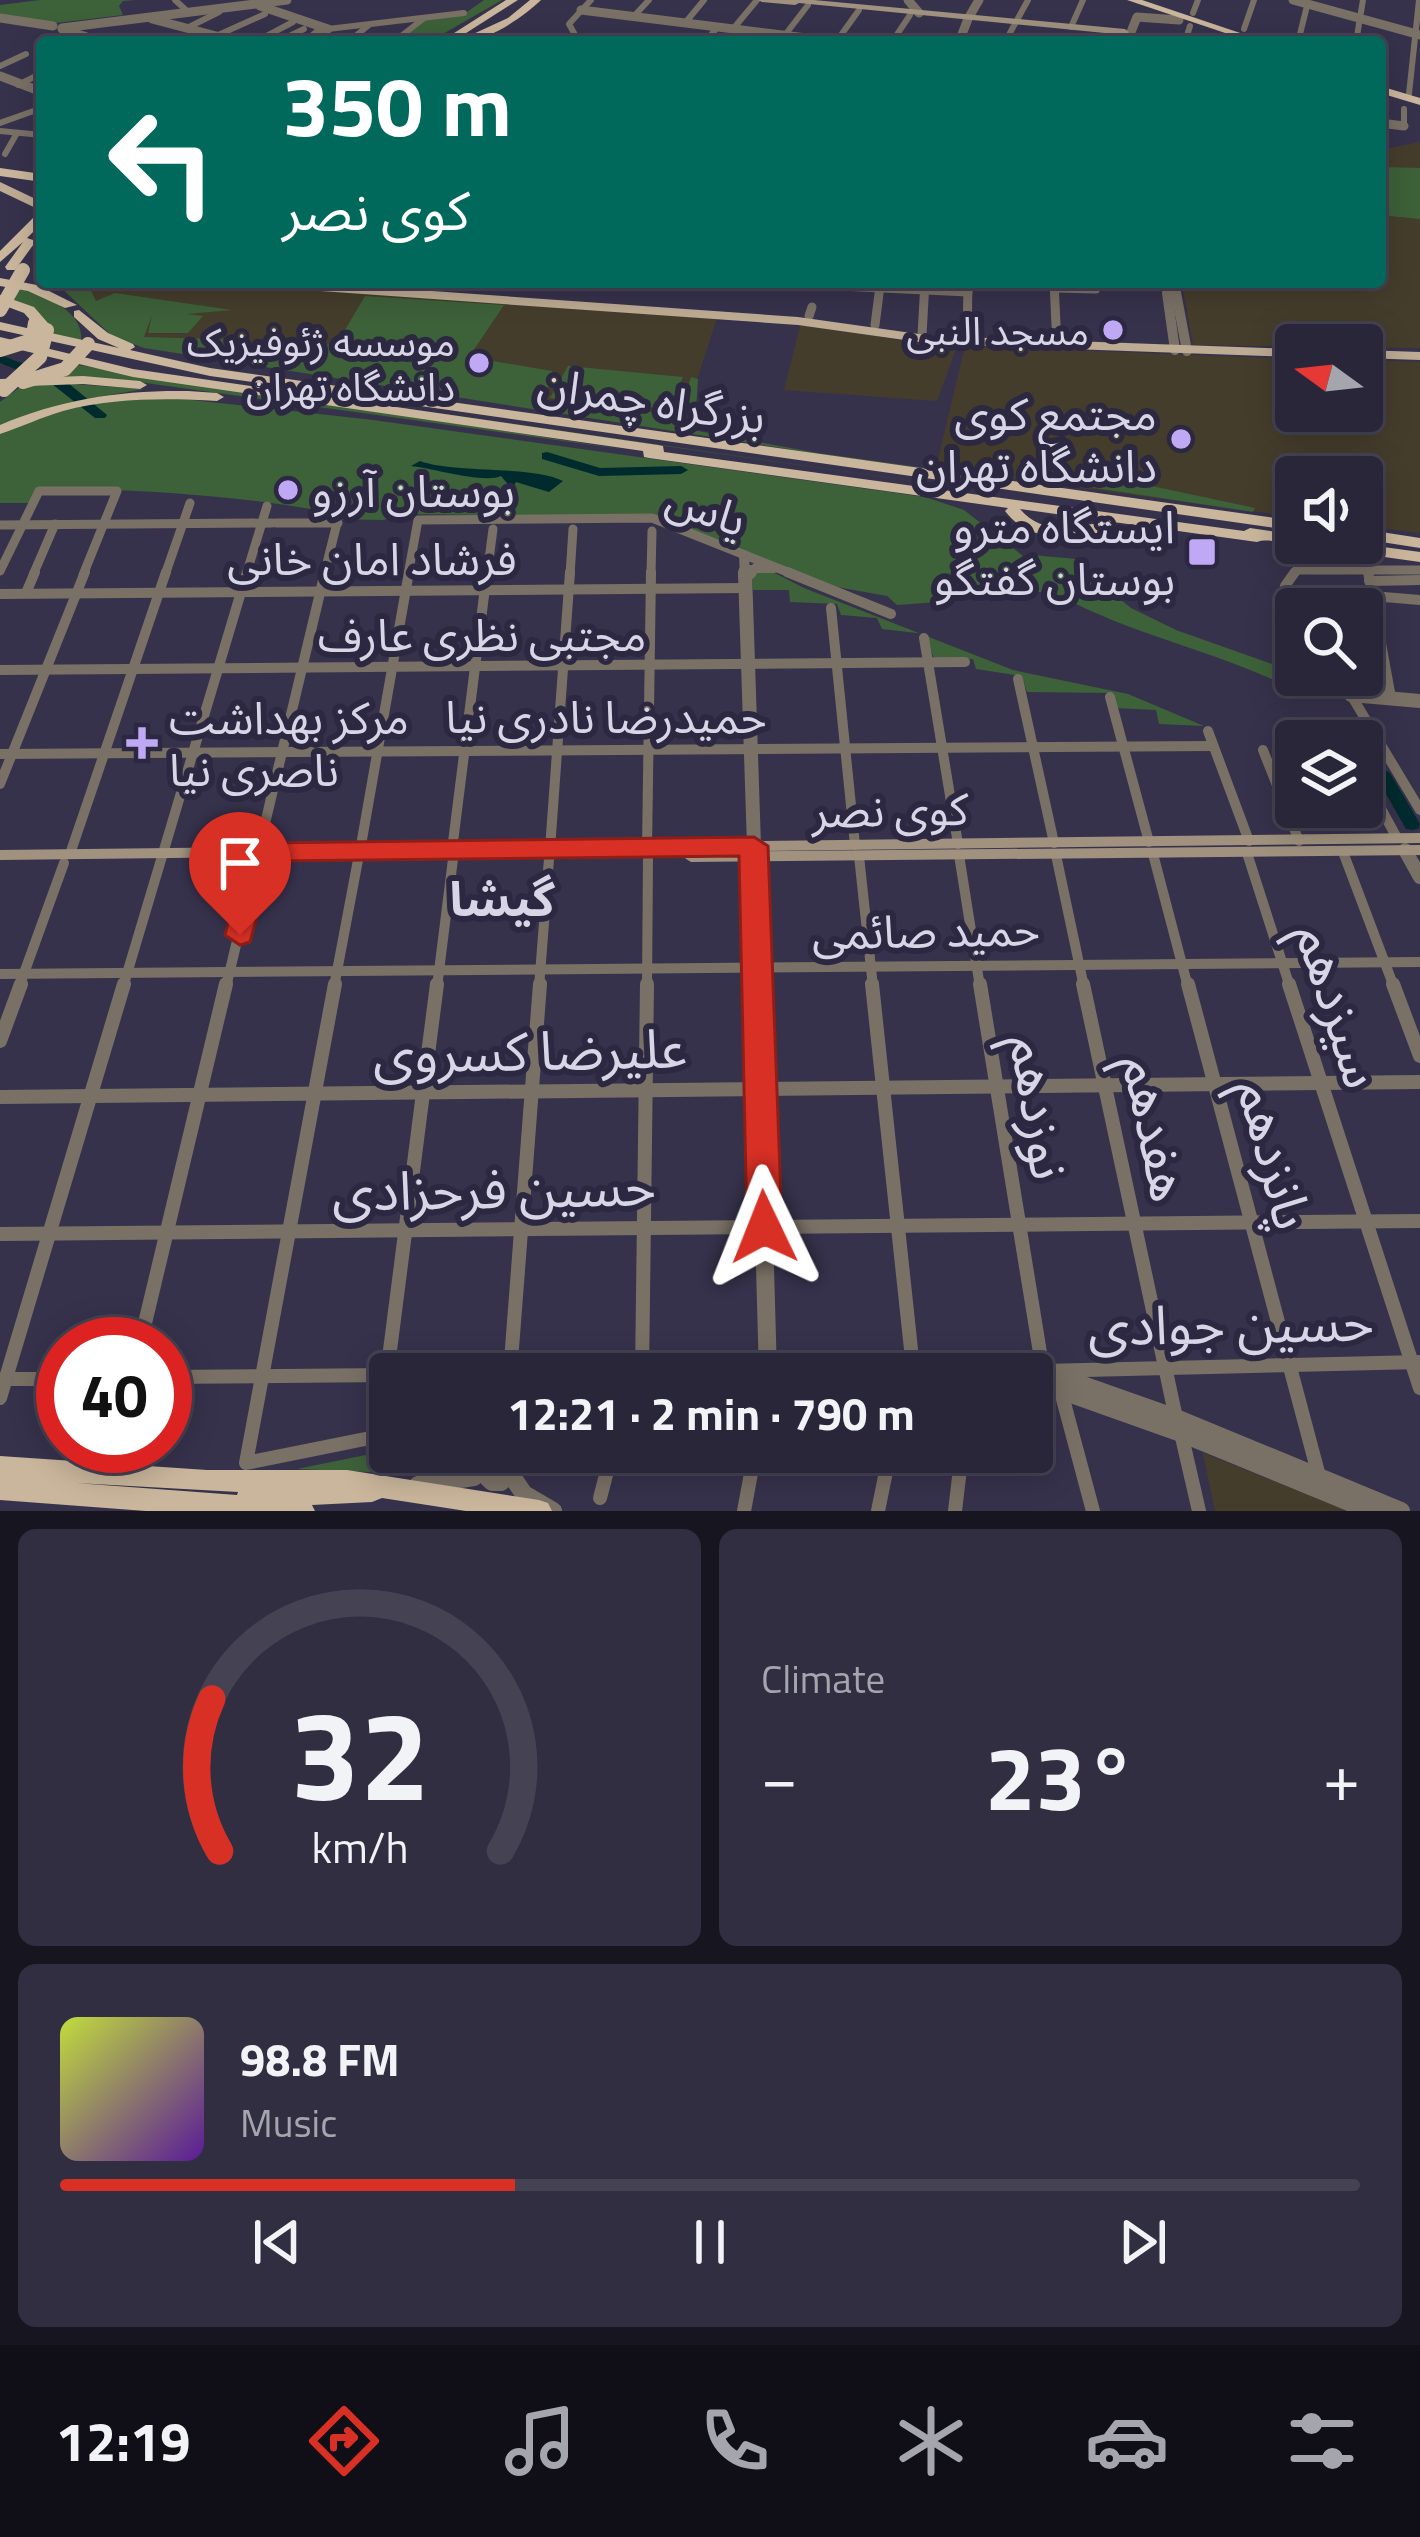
<!DOCTYPE html>
<meta charset="utf-8">
<style>
body{margin:0;font-family:"Titillium Web","Noto Sans Arabic",sans-serif;background:#312e41;color:#f1f3f6;height:100vh;display:flex;flex-direction:column;font-size:45px;white-space:nowrap}
*{box-sizing:border-box;margin:0}
p{font-size:39px;color:#a5a5ae}
.icon{flex:none;width:66px;height:66px;fill:none;stroke:currentColor;stroke-width:2;stroke-linecap:round;stroke-linejoin:round}
.map{position:relative;height:1511px;overflow:hidden}
.side{display:flex;flex-direction:column;gap:18px;padding:18px;background:#17151f;flex:1}
.side>*{flex:none}
.guide{position:absolute;left:36px;top:36px;width:1350px;height:252px;border-radius:12px;box-shadow:0 6px 30px #0003,0 0 0 3px #454353;background:#00695c;color:#fff;overflow:hidden}
.needle{width:78px;rotate:285deg}
.tools{position:absolute;left:1275px;top:324px;display:grid;gap:24px}
.tools a{display:grid;place-items:center;width:108px;height:108px;border-radius:12px;background:#292639;box-shadow:0 6px 30px #0003,0 0 0 3px #454353;font-size:60px}
.speed{position:absolute;left:36px;top:1317px;display:flex;gap:24px;font-size:60px;font-weight:700;text-align:center}
.speed>*{display:grid;place-content:center;width:156px;height:156px;border-radius:50%;background:#292639;box-shadow:0 6px 30px #0003,0 0 0 3px #454353;line-height:1}
.speed .limit{border:18px solid #d22;background:#fff;color:#111}
.pin{position:absolute;display:grid;place-items:center;width:102px;height:102px;color:#fff;margin:-123px -51px;border-radius:50% 50% 50% 0;rotate:-45deg;box-shadow:0 0 12px #0007}
.pin .icon{rotate:45deg}
.me{position:absolute;width:132px;margin:-66px;rotate:358deg;stroke-linejoin:round;filter:drop-shadow(0 0 9px #0008)}
.turn{display:flex;align-items:center;gap:42px;height:252px;padding:0 48px;font-size:54px}
.turn .icon{width:156px;height:156px;stroke-width:2.5}
.turn b{display:block;font-size:84px;line-height:102px}
.big{font-size:90px;font-weight:700;line-height:1.1}
.side .widget{flex:1;display:flex;flex-direction:column;justify-content:center;gap:18px;min-width:0;padding:0 42px;border-radius:18px;background:#312e41}
.side .dial{align-items:center;gap:0}
.dial svg{height:312px;overflow:visible;fill:none;stroke:#454353;stroke-width:7;stroke-linecap:round;text-anchor:middle}
.dial text{fill:#f1f3f6;stroke:none}
.song{display:flex;align-items:center;gap:36px}
.cover{width:144px;height:144px;border-radius:18px;background:linear-gradient(135deg,hsl(70 70% 55%),hsl(270 70% 35%))}
.played{height:12px;border-radius:6px;background:linear-gradient(90deg,#d93025 35%,#454353 35%)}
.keys{display:flex;justify-content:space-around;direction:ltr}
.heat{display:flex;justify-content:space-between;align-items:center;font-size:66px;direction:ltr}
.side .tiles{flex:1;display:grid;gap:18px;grid-template-columns:1fr 1fr}
.widget:last-child{grid-column:span 2}
.trip{position:absolute;left:369px;top:1353px;width:684px;height:120px;border-radius:12px;background:#292639;box-shadow:0 6px 30px #0003,0 0 0 3px #454353;font-weight:700;line-height:120px;text-align:center}
.dock{display:flex;height:192px;justify-content:space-around;align-items:center;background:#100f17;color:#a5a5ae}
.dock .icon{width:84px;height:84px}
.dock .selected{color:#d93025}
.dock b{font-size:54px;color:#f1f3f6}
.map>svg:first-child{display:block}
</style>
<div class="map">
<svg width="1420" height="1511" viewBox="0 0 1420 1511">
<rect width="100%" height="100%" fill="#37324c"/>
<g fill="#453d2c">
<polygon points="1420,142 1420,348 1193,345 1182,284 1330,290 1329,282 1380,282 1380,150"/>
<polygon points="87,282 200,282 717,318 695,386 695,425 147,346 107,324"/>
<polygon points="801,323 917,343 957,346 937,401 784,390"/>
<polygon points="965,346 1296,359 1296,411 1362,411 1362,360 1420,362 1420,533 1362,526 1362,477 1296,477 1296,517 936,468"/>
<polygon points="1203,1453 1313,1497 1347,1511 1215,1511"/>
</g>
<g fill="#3d6139">
<polygon points="40,0 136,0 123,1 119,6 123,15 48,24 0,16 0,5"/>
<polygon points="484,0 502,0 429,42 397,40 426,19 467,12"/>
<polygon points="1380,167 1420,168 1420,219 1380,215"/>
<polygon points="55,282 87,282 96,301 115,293 232,310 187,314 203,316 188,333 148,333 152,315 144,337 250,340 241,354 273,358 284,342 336,345 365,296 504,305 469,357 552,371 545,401 680,415 691,377 698,379 695,425 682,428 818,453 1076,489 819,454 144,348 112,336"/>
<path d="M18 286C44 298 86 309 81 344L52 338 42 316 10 300Z"/>
<polygon points="78,365 628,450 124,380 38,380"/>
<polygon points="568,366 683,377 668,409 550,398"/>
<polygon points="56,383 144,389 75,401 0,428 0,402 23,385"/>
<polygon points="326,397 990,492 331,399"/>
<path d="M108 399H183L373 420 925 497 964 510 1027 559 1032 555 1087 560 1085 571 1131 608 1176 630 1306 676 1309 681 1291 688C1212 649 1122 633 1046 588L1043 592C992 591 947 603 897 605L887 596 820 584 657 517 397 514 384 520 322 519 320 512 311 509C220 494 130 489 38 488L29 503H0V433L40 416Z"/>
<polygon points="1078,475 1119,479 1255,508 1253,512 1076,485"/>
<polygon points="767,569 804,588 1013,670 1128,694 1204,726 1159,724 1156,710 1116,708 1111,693 1027,692 1022,676 976,669 973,659 934,659 925,634 882,629 877,618 841,615 837,604 790,602 789,590 753,590 752,572"/>
<polygon points="390,1450 390,1452 486,1452 465,1471 440,1475 297,1469"/>
</g>
<path fill="#002b2e" d="M420 461C456 474 530 465 563 481L549 492 516 482 511 490 505 488 507 483 501 476C484 484 432 468 411 466Z"/>
<g fill="none" stroke-linecap="round" stroke-linejoin="round">
<g fill="#002b2e" fill-rule="evenodd">
<polygon points="0,355 62,378 107,415 105,418 95,418 52,384 0,363"/>
<polygon points="547,452 600,468 681,466 688,470 681,474 599,476 542,459 542,453"/>
<polygon points="1382,768 1390,773 1420,824 1418,829 1412,830 1406,829 1374,773"/>
</g>
<g stroke="#7a7166" stroke-width="6">
<polyline points="175,0 186,10"/>
<polyline points="1193,13 1198,0"/>
<polyline points="634,16 649,0"/>
<polyline points="685,23 704,0"/>
<polyline points="1071,27 1083,0"/>
<polyline points="187,28 219,12"/>
<polyline points="328,29 464,13"/>
<polyline points="733,29 757,0"/>
<polyline points="1244,29 1254,0"/>
<polyline points="785,35 808,5"/>
<polyline points="216,36 265,14"/>
<polyline points="396,40 423,19"/>
<polyline points="255,42 293,22"/>
<polyline points="277,42 304,29"/>
<polyline points="348,42 369,25"/>
<polyline points="579,42 569,24 591,0"/>
<polyline points="705,42 716,29"/>
<polyline points="836,42 859,10"/>
<polyline points="892,42 910,15"/>
<polyline points="1005,42 1028,0"/>
<polyline points="1185,42 1190,26"/>
<polyline points="1298,42 1307,6"/>
<polyline points="1356,42 1363,0"/>
<polyline points="0,66 26,54"/>
<polyline points="18,85 42,73"/>
<polyline points="1409,94 1419,0"/>
<polyline points="1404,109 1404,126"/>
<polyline points="0,123 42,108"/>
<polyline points="0,131 42,135"/>
<polyline points="5,154 17,133"/>
</g>
<g stroke="#7a7166" stroke-width="9">
<polyline points="1054,282 1057,346"/>
<polyline points="840,286 968,292"/>
<polyline points="1054,288 1096,289"/>
<polyline points="809,316 812,307"/>
<polyline points="875,325 880,286"/>
<polyline points="922,335 925,282"/>
<polyline points="967,341 968,282"/>
<polyline points="276,523 338,523"/>
<polyline points="0,525 272,523"/>
<polyline points="1365,555 1369,575"/>
<polyline points="0,571 39,491 117,491 83,575"/>
<polyline points="33,575 55,524"/>
<polyline points="165,575 190,503"/>
<polyline points="246,575 267,506"/>
<polyline points="324,575 337,523"/>
<polyline points="408,575 418,520 652,518 795,575"/>
<polyline points="487,575 493,529"/>
<polyline points="570,575 573,529"/>
<polyline points="651,575 652,531"/>
<polyline points="1293,575 1297,570 1420,570"/>
</g>
<g stroke="#7a7166" stroke-width="10">
<polyline points="787,572 891,614"/>
<polyline points="1295,572 1285,586 1299,609"/>
<polyline points="1368,572 1391,698"/>
<polyline points="1369,581 1420,580"/>
<polyline points="1300,590 1420,600"/>
<polyline points="26,593 35,572"/>
<polyline points="0,594 745,588"/>
<polyline points="831,608 855,845"/>
<polyline points="924,638 958,844"/>
<polyline points="0,670 965,662"/>
<polyline points="1339,675 1420,810"/>
<polyline points="1018,679 1054,843"/>
<polyline points="1110,697 1149,842"/>
<polyline points="1208,731 1249,841"/>
<polyline points="1263,750 1299,841"/>
<polyline points="0,754 1213,746"/>
<polyline points="1362,774 1397,838"/>
<polyline points="0,784 85,572"/>
<polyline points="647,848 651,572"/>
<polyline points="550,849 570,572"/>
<polyline points="452,850 487,572"/>
<polyline points="360,851 409,572"/>
<polyline points="1343,852 1394,987"/>
<polyline points="1247,853 1290,987"/>
<polyline points="70,854 166,572"/>
<polyline points="1153,854 1188,987"/>
<polyline points="959,855 980,987"/>
<polyline points="1056,855 1084,987"/>
<polyline points="859,856 873,987"/>
<polyline points="0,974 1420,962"/>
<polyline points="19,987 64,863"/>
<polyline points="123,987 247,572"/>
<polyline points="226,987 325,572"/>
<polyline points="334,987 358,860"/>
<polyline points="437,987 453,859"/>
<polyline points="539,987 549,859"/>
<polyline points="647,987 648,858"/>
</g>
<g stroke="#7a7166" stroke-width="14">
<polyline points="335,984 246,1463 390,1434"/>
<polyline points="872,984 913,1368"/>
<polyline points="980,984 1043,1371 1420,1362"/>
<polyline points="1083,984 1176,1418"/>
<polyline points="1188,984 1319,1476"/>
<polyline points="1289,984 1420,1388"/>
<polyline points="1393,984 1420,1056"/>
<polyline points="0,1041 21,984"/>
<polyline points="0,1097 1420,1082"/>
<polyline points="0,1234 1420,1221"/>
<polyline points="140,1344 226,984"/>
<polyline points="442,1374 686,1374"/>
<polyline points="510,1374 540,984"/>
<polyline points="642,1374 647,984"/>
<polyline points="165,1377 390,1375"/>
<polyline points="3,1379 63,1379"/>
<polyline points="1060,1388 1093,1511"/>
<polyline points="0,1398 124,984"/>
<polyline points="1181,1433 1199,1511"/>
<polyline points="379,1436 437,984"/>
<polyline points="113,1454 115,1446"/>
<polyline points="600,1498 612,1452"/>
<polyline points="744,1511 755,1452"/>
<polyline points="878,1511 890,1452"/>
<polyline points="955,1511 962,1452"/>
</g>
<g stroke="#7a7166" stroke-width="9">
<polyline points="908,0 919,13"/>
<polyline points="1293,0 1420,35"/>
<polyline points="260,6 328,29"/>
<polyline points="581,10 839,42"/>
<polyline points="969,17 979,0"/>
<polyline points="0,18 53,26"/>
<polyline points="152,19 239,42"/>
<polyline points="62,28 287,0"/>
<polyline points="62,29 102,42"/>
<polyline points="306,42 321,30"/>
<polyline points="959,42 968,19"/>
<polyline points="1127,42 1137,17 1179,20"/>
<polyline points="0,76 42,92"/>
<polyline points="1380,123 1404,126"/>
</g>
<g stroke="#7a7166" stroke-width="10">
<polyline points="1174,282 1187,351"/>
<polyline points="1167,293 1175,350"/>
<polyline points="744,555 745,575"/>
<polyline points="746,575 756,568 774,568"/>
</g>
<g stroke="#7a7166" stroke-width="14">
<polyline points="745,572 754,846"/>
<polyline points="745,576 750,572"/>
<polyline points="1351,695 1420,701"/>
<polyline points="1405,850 1420,877"/>
<polyline points="754,857 758,987"/>
</g>
<g stroke="#7a7166" stroke-width="18">
<polyline points="757,984 768,1374"/>
<polyline points="742,1374 997,1367 1043,1371 1176,1418 1401,1511"/>
<polyline points="1032,1380 1181,1433 1371,1511"/>
<polyline points="515,1452 509,1472 524,1494 553,1511"/>
<polyline points="486,1464 484,1474 492,1482 501,1482 509,1472"/>
<polyline points="418,1485 474,1477 497,1452"/>
</g>
<g fill="#a0927f" fill-rule="evenodd">
<polygon points="758,0 814,0 1125,29 1129,32 1125,35 799,3 795,5 762,2"/>
<polygon points="1420,833 1420,843 0,860 0,850"/>
<polygon points="1420,845 1420,855 691,862 683,857 691,852"/>
</g>
<g fill="#bdab93" fill-rule="evenodd">
<polygon points="0,182 42,202 42,211 0,191"/>
<polygon points="243,282 304,282 798,317 933,336 1296,349 1296,357 933,344 798,325 249,286"/>
<polygon points="1362,350 1420,352 1420,360 1362,358"/>
</g>
<g fill="#cab69c" fill-rule="evenodd">
<polygon points="506,0 518,0 452,42 440,42"/>
<path d="M530 0H541C523 17 484 45 460 40L508 18Z"/>
<polygon points="1127,0 1142,0 1267,42 1252,42"/>
<polygon points="1380,86 1420,98 1420,105 1380,93"/>
<polygon points="0,168 42,174 42,182 0,176"/>
<polygon points="36,215 42,215 42,223 27,238 36,241 15,270 7,270 5,267 23,242 0,262 0,251"/>
<polygon points="0,278 37,285 77,305 65,308 28,291 0,286"/>
<polygon points="0,295 34,307 54,330 51,333 119,348 98,339 74,317 74,311 79,310 108,333 133,344 135,347 130,350 210,368 1296,521 1296,531 210,376 0,330 0,322 40,331 24,313 0,304"/>
<path d="M0 337 133 369 658 445 663 446 664 452 1244 531 1250 528 1296 535V543H1302C1287 547 1271 537 1257 542L1020 509C1043 537 1077 525 1108 522L1116 527 1108 532C1070 535 1032 546 1005 511L1008 508 649 458 644 457 643 451 133 377 0 345Z"/>
<polygon points="83,376 140,381 147,385 140,389 83,384 0,387 0,379"/>
<path d="M188 391 217 393 224 397 217 401C165 398 114 398 63 411 42 417 21 427 0 434V425C61 399 122 390 188 391Z"/>
<polygon points="1362,529 1420,538 1420,548 1362,539"/>
<polygon points="1312,543 1354,543 1420,552 1420,562 1320,548"/>
<path d="M0 1456 207 1470H347L539 1500 548 1503 552 1511H466L382 1498 372 1502 312 1505 315 1511H146L0 1500ZM76 1483 238 1492 237 1495Z"/>
</g>
<g stroke="#cab69c" stroke-width="14">
<polyline points="0,310 23,270"/>
<polyline points="0,350 32,340 35,323"/>
<polyline points="23,382 65,369 88,344"/>
<polyline points="4,390 40,357 47,330"/>
</g>
</g>
<polygon fill="#d93025" stroke="#8d1f18" stroke-width="3" points="754,837 768,846 782,1227 777,1237 764,1241 752,1237 747,1227 739,856 272,861 250,942 240,945 225,935 246,852 260,843"/>
<g fill="#bfa9f4" stroke="#2d2841" stroke-width="4.5">
<circle cx="1113" cy="330" r="12"/>
<circle cx="479" cy="363" r="12"/>
<circle cx="1181" cy="439" r="12"/>
<circle cx="288" cy="490" r="12"/>
<rect x="1187" y="537" width="30" height="30" rx="6"/>
<path d="M136 725h12v12h12v12h-12v12h-12v-12h-12v-12h12z"/>
</g>
<g text-anchor="middle" dominant-baseline="central" stroke-width="12" stroke-linejoin="round" paint-order="stroke">
<g font-size="39" fill="#d7d5e6" stroke="#2d2841" text-anchor="end">
<text x="1089" y="330">مسجد النبی</text>
<text x="455" y="341">موسسه ژئوفیزیک<tspan x="455" dy="45">دانشگاه تهران</tspan></text>
</g>
<g font-size="45" fill="#d7d5e6" stroke="#2d2841">
<text transform="translate(652 399) rotate(9)">بزرگراه چمران</text>
<text transform="translate(707 508) rotate(19)">یاس</text>
<text x="372" y="558">فرشاد امان خانی</text>
<text x="482" y="634">مجتبی نظری عارف</text>
<text x="606" y="716">حمیدرضا نادری نیا</text>
<text transform="translate(890 809) rotate(-1)">کوی نصر</text>
<text transform="translate(926 930) rotate(-1)">حمید صائمی</text>
</g>
<g font-size="45" fill="#d7d5e6" stroke="#2d2841" text-anchor="end">
<text x="1157" y="413">مجتمع کوی<tspan x="1157" dy="52">دانشگاه تهران</tspan></text>
<text x="312" y="490" text-anchor="start">بوستان آرزو</text>
<text x="1175" y="526">ایستگاه مترو<tspan x="1175" dy="52">بوستان گفتگو</tspan></text>
<text x="169" y="717" text-anchor="start">مرکز بهداشت<tspan x="169" dy="52">ناصری نیا</tspan></text>
</g>
<g font-size="48" font-weight="bold" fill="#d7d5e6" stroke="#2d2841">
<text x="502" y="898">گیشا</text>
</g>
<g font-size="54" fill="#d7d5e6" stroke="#2d2841">
<text transform="translate(1340 1005) rotate(72)">سیزدهم</text>
<text transform="translate(530 1050) rotate(-1)">علیرضا کسروی</text>
<text transform="translate(1041 1107) rotate(81)">نوزدهم</text>
<text transform="translate(1157 1128) rotate(78)">هفدهم</text>
<text transform="translate(1276 1154) rotate(75)">پانزدهم</text>
<text transform="translate(494 1188) rotate(-1)">حسین فرحزادی</text>
<text transform="translate(1231 1323) rotate(-1)">حسین جوادی</text>
</g>
</g>
</svg>
<div class="tools">
<a><svg class="needle" viewBox="-14 -14 28 28"><path d="M0-13l5 13h-10z" fill="#e53935"/><path d="M0 13l5-13h-10z" fill="#a5a5ae"/></svg></a>
<a><svg class="icon" aria-label="sound" viewBox="0 0 24 24"><path d="M4 9h4l5-4v14l-5-4H4zM17 9q2 3 0 6"/></svg></a>
<a><svg class="icon" aria-label="search" viewBox="0 0 24 24"><circle cx="10" cy="10" r="6"/><path d="M15 15l6 6"/></svg></a>
<a><svg class="icon" aria-label="layers" viewBox="0 0 24 24"><path d="M12 4l9 5-9 5-9-5zM3 14l9 5 9-5"/></svg></a>
</div>
<div class="speed"><div class="limit">40</div></div>
<div class="pin" style="left:240px;top:935px;background:#d93025"><svg class="icon" aria-label="arrive" viewBox="0 0 24 24"><path d="M6 21V4h12l-3 4 3 4H6"/></svg></div>
<svg class="me" style="left:764px;top:1227px" viewBox="-20 -20 40 40"><path d="M0-17L14 15 0 8-14 15z" fill="#d93025" stroke="#fff" stroke-width="4"/></svg>
<div class="trip">12:21 · 2 min · 790 m</div>
<div class="guide">
<div class="turn"><svg class="icon" aria-label="left" viewBox="0 0 24 24"><path d="M17 20v-9H6M10 6l-5 5 5 5"/></svg><div><b>350 m</b>کوی نصر</div></div>
</div>
</div>
<section class="side">
<div class="tiles">
<div class="widget dial"><svg viewBox="0 0 100 80">
<path d="M14 69A42 42 0 1 1 86 69"/>
<path d="M14 69A42 42 0 0 1 12 30" stroke="#d93025"/>
<text x="50" y="56" font-size="32" font-weight="700">32</text>
<text x="50" y="72" font-size="11">km/h</text>
</svg></div>
<div class="widget"><p>Climate</p>
<div class="heat"><a>−</a><b class="big">23°</b><a>+</a></div>
</div>
<div class="widget">
<div class="song"><i class="cover"></i><div><b>98.8 FM</b><p>Music</p></div></div>
<div class="played"></div>
<div class="keys"><svg class="icon" aria-label="previous" viewBox="0 0 24 24"><path d="M18 5L8 12l10 7zM5 5v14"/></svg><svg class="icon" aria-label="pause" viewBox="0 0 24 24"><path d="M8 5v14M16 5v14"/></svg><svg class="icon" aria-label="next" viewBox="0 0 24 24"><path d="M6 5l10 7-10 7zM19 5v14"/></svg></div>
</div>
</div>
</section>
<nav class="dock">
<b>12:19</b>
<svg class="icon selected" aria-label="directions" viewBox="0 0 24 24"><path d="M12 3l9 9-9 9-9-9zM9 14v-3h6M13 9l2 2-2 2"/></svg>
<svg class="icon" aria-label="music" viewBox="0 0 24 24"><path d="M9 18V5l10-2v13"/><circle cx="6" cy="18" r="3"/><circle cx="16" cy="16" r="3"/></svg>
<svg class="icon" aria-label="phone" viewBox="0 0 24 24"><path d="M5 4h4l2 5-3 2q2 4 5 5l2-3 5 2v4C11 20 4 13 5 4z"/></svg>
<svg class="icon" aria-label="climate" viewBox="0 0 24 24"><path d="M12 3v18M4 7l16 10M4 17L20 7"/></svg>
<svg class="icon" aria-label="car" viewBox="0 0 24 24"><path d="M5 17H2v-5l4-1 3-4h7l3 4 3 1v5h-3M9 17h6M6 11h13"/><circle cx="7" cy="17" r="2"/><circle cx="17" cy="17" r="2"/></svg>
<svg class="icon" aria-label="filters" viewBox="0 0 24 24"><path d="M4 7h16M4 17h16"/><circle cx="9" cy="7" r="2"/><circle cx="15" cy="17" r="2"/></svg>
</nav>
